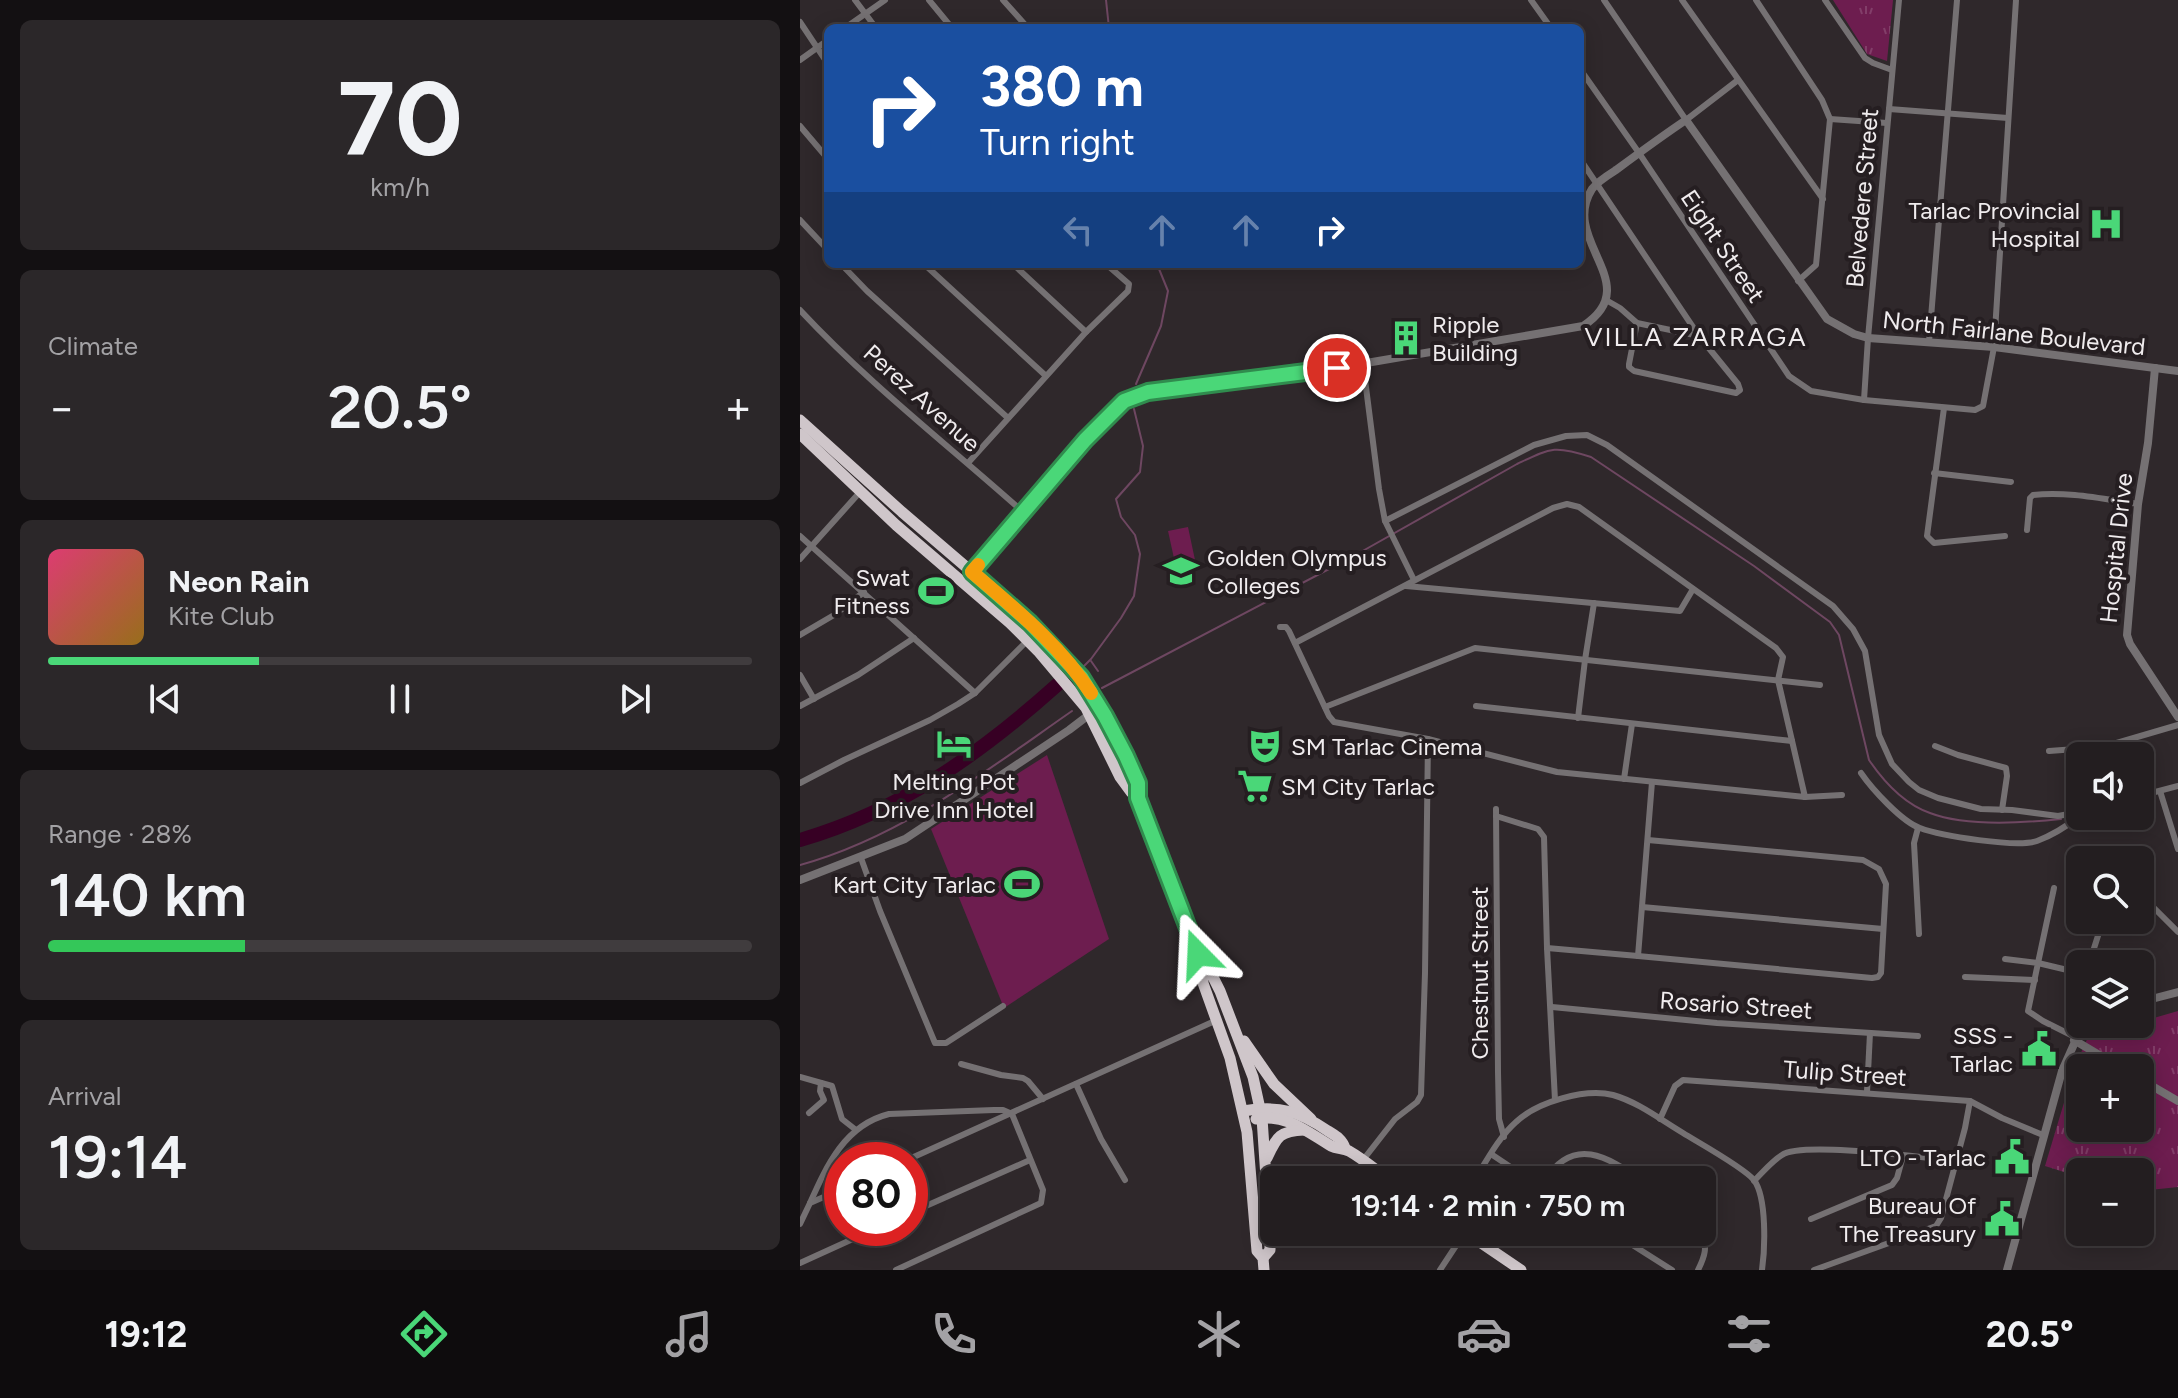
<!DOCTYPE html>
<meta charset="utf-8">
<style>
body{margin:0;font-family:Figtree,sans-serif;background:#2b2729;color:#f1f3f6;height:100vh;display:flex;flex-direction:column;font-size:30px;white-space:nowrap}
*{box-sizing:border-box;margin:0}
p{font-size:26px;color:#a3a2a5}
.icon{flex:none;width:44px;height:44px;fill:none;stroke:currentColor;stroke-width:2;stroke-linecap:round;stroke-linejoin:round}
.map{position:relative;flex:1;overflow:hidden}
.details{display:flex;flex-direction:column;gap:20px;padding:20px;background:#131012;width:800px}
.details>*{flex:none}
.top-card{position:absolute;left:24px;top:24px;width:760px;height:244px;border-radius:12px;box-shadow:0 4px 20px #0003,0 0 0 2px #403c3e;background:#1a4fa0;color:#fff;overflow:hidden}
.tools{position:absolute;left:1266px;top:742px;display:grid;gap:16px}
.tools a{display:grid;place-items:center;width:88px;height:88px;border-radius:12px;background:#231e20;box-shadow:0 4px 20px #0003,0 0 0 2px #403c3e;font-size:40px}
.speed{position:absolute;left:24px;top:1142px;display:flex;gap:16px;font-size:40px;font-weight:700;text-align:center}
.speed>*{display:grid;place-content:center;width:104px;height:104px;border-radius:50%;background:#231e20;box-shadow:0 4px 20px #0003,0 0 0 2px #403c3e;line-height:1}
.speed .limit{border:12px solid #d22;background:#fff;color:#111}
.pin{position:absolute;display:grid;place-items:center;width:68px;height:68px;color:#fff;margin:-34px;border:4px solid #fff;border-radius:50%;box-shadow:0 2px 8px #0007}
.me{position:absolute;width:88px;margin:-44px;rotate:339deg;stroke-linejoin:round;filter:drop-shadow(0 0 6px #0008)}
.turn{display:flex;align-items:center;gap:28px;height:168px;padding:0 24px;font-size:36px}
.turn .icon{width:104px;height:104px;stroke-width:2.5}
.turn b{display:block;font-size:56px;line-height:68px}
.lanes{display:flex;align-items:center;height:76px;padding:0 24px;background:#0003;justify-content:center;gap:40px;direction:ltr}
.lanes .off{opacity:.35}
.big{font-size:60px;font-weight:600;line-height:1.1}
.details .widget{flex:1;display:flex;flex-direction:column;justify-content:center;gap:12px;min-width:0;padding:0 28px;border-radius:12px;background:#2b2729}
.details .dial{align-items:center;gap:0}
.dial b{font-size:104px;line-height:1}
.song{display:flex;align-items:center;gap:24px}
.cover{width:96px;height:96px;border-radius:12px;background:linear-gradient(135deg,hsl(340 70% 55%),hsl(40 70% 35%))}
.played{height:8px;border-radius:4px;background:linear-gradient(90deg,#4ad778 30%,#403c3e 30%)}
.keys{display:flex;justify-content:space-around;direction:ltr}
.heat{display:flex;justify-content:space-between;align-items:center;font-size:44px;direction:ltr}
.charge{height:12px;border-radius:6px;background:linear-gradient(90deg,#34c759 28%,#403c3e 0)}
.trip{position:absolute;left:460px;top:1166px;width:456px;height:80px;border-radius:12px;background:#231e20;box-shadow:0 4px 20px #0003,0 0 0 2px #403c3e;font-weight:600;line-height:80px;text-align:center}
.tabs{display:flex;height:128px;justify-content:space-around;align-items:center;background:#0e0c0d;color:#a3a2a5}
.tabs .icon{width:56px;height:56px}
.tabs .on{color:#4ad778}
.tabs b{font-size:36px;color:#f1f3f6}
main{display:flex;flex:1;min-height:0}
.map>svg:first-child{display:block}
</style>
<main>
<section class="details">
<div class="widget dial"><b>70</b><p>km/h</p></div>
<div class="widget"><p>Climate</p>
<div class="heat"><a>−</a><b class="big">20.5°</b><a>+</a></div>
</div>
<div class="widget">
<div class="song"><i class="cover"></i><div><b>Neon Rain</b><p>Kite Club</p></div></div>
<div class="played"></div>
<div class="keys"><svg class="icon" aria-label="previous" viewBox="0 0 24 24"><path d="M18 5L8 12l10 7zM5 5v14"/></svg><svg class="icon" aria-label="pause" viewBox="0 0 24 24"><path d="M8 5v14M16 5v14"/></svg><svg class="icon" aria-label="next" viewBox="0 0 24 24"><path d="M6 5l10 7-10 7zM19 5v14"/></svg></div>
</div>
<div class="widget"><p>Range · 28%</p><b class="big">140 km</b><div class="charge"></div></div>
<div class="widget"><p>Arrival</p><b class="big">19:14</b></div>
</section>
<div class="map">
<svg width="1378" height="1270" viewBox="0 0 1378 1270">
<defs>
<pattern id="park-tufts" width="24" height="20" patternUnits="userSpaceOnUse" patternTransform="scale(2)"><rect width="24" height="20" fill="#6d1d4f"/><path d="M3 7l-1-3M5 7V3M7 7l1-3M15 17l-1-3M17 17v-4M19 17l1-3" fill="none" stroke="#823e69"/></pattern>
</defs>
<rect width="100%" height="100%" fill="#2f282b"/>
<g fill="#6d1d4f">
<polygon points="388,527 395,560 375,563 368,531"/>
<polygon points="247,755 309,939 204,1008 131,829"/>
</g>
<g fill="url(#park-tufts)" fill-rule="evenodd">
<polygon points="1033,0 1093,0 1087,61 1067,54"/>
<path d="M1378 1011V1187L1340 1191V1172H1280V1177L1245 1166 1275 1066 1290 1033 1331 1024H1340V1022ZM1280 1068H1340V1128H1280Z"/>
</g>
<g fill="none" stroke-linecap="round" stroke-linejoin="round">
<g stroke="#6e4761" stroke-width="2">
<polyline points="306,0 309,28"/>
<polyline points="336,384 361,326 368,291 357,264"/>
<polyline points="291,661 298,671"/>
<polyline points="284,666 291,659 321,618 334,596 340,554 335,535 321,517 316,499 340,472 343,446 334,409"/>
<path d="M302 688 552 557 717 464C751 448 754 445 791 457L954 566 1030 622 1039 635 1069 760C1084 782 1104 804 1130 813 1166 827 1223 823 1261 819"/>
<path d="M0 865C102 837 187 770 272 711"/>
</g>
<path stroke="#370024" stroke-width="14" d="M0 840C100 811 180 754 257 685"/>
<g stroke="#757173" stroke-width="6">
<polyline points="55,0 76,28"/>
<polyline points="129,0 152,28"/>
<polyline points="203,0 228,28"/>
<polyline points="731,0 751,28"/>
<polyline points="804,0 886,120 938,80"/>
<polyline points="882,0 1023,199"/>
<polyline points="956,0 1022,100 1030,119 1016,265 998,281"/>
<polyline points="1025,0 1065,58 1073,63 1092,70"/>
<polyline points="0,22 28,64"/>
<polyline points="45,28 85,0"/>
<polyline points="0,60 28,40"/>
<polyline points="780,69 839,153 989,376 1011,391 1064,400 1175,410 1183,406 1194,347 1216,0"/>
<polyline points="1089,109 1208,118"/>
<polyline points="1030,119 1087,123"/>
<polyline points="0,126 28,159"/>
<polyline points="780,159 899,336 938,384 940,390 936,393 834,371 829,367 829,364 837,323"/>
<polyline points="0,220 28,250"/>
<polyline points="41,264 67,291 208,418"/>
<polyline points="124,264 246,376"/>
<polyline points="213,264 286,332"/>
<polyline points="806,300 820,308 837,323 899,336"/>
<path d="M0 310C68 383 148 445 222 511"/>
<polyline points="1129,342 1157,0"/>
<polyline points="563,364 579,489 585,521 614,580"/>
<polyline points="1064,400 1068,338 1099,0"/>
<polyline points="1144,408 1127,536 1134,543 1205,536"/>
<polyline points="168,463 286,332 328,291 329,284 306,264"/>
<polyline points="1134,473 1211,482"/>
<polyline points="585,521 734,445 766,436 787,435 807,445 1033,606 1053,629 1065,651 1079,735 1092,764 1109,782 1119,790 1138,798 1181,809 1212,810 1258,816 1280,812"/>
<path d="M1227 530 1230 498 1233 495C1267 491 1303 499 1338 504"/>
<polyline points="0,536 175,693"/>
<polyline points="0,559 60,492"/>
<polyline points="606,586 880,611 893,589"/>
<polyline points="480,627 486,627 489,631 529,716 534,722 628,739 625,973 621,1095 617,1102 595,1119 563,1160"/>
<polyline points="0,635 34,615 64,592"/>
<polyline points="495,643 753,508 767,504 779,507 976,648 983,657 978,680 1005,797 757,772 628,739"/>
<polyline points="0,675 14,699"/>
<polyline points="0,706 58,675 114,638"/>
<polyline points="676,706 992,741"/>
<polyline points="525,707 675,648 1020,685"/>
<polyline points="778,718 785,660 794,603"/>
<polyline points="1135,746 1158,755 1206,768 1207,776 1202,810"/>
<polyline points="1249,751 1303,747 1378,725"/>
<path d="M1061 773C1072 789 1102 822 1120 828 1141 836 1217 848 1237 841 1253 835 1267 826 1280 816"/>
<polyline points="824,779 832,724"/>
<polyline points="0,783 44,760 130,720 158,704 175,693 227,641"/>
<polyline points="1360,791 1378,849"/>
<polyline points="1340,796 1378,786"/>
<polyline points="1005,797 1042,795"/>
<polyline points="696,809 698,1072 699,1119 704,1137"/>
<polyline points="696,816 738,829 744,837 747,948 755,1100"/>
<polyline points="1118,828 1114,843 1119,934"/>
<polyline points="61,858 80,911 135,1043 146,1043 203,1006"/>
<polyline points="1254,888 1238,963 1280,973"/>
<polyline points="1340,894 1378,932"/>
<polyline points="842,907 1083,929"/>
<polyline points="747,948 838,956 852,782"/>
<polyline points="838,956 1072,978 1078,977 1081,973 1086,884 1079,869 1063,860 848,840"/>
<polyline points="1205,959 1238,963 1228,1011 1243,1021 1275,1037"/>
<polyline points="1289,964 1303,920"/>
<polyline points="1165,977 1235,980"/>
<polyline points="752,1007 917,1023 1118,1036"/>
<polyline points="1279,1029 1280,1004"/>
<polyline points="161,1064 201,1075 223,1078 228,1081 243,1099"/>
<polyline points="0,1077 32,1086 42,1119 56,1130"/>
<polyline points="276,1084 301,1139 325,1180"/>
<polyline points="1067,1092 1070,1033"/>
<polyline points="9,1113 24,1100 20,1091 21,1083"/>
<polyline points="860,1119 875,1086 883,1080 1170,1101 1202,1118 1243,1135"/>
<polyline points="691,1154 730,1180"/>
<polyline points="107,1160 417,1020"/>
<path d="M671 1180 677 1176C688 1158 700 1136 716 1122 737 1102 785 1088 813 1095 838 1102 861 1120 883 1133 899 1143 943 1167 954 1180 967 1198 965 1249 962 1270"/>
<path d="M745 1180C774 1135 807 1157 842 1180"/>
<path d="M954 1181C963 1172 972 1161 982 1155 1002 1141 1126 1158 1157 1161"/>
<path d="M10 1203C27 1165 45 1125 89 1114L194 1110H203L212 1114 243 1190 241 1203 96 1270"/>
<polyline points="110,1213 230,1160"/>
<polyline points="1011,1219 1092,1185 1097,1178 1103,1156"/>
<polyline points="0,1224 10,1203 42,1189"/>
<polyline points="812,1232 872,1270"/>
<polyline points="0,1263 77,1228"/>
<polyline points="640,1270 665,1232"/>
<path d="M898 1270C905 1256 908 1247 901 1232"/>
<polyline points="1014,1270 1136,1226 1141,1218 1165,1128 1170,1101"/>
</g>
<g stroke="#757173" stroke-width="8">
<polyline points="1355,368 1348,443 1338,504 1327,635 1330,644 1378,717"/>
<path d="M163 583 222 511 285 440 324 401 348 392 537 368 783 326C847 284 759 241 792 189 798 181 808 175 816 170 839 153 862 136 886 120L1027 319 1054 334 1068 338 1194 347 1378 371"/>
<polyline points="0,880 105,839 269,730 290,714"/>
<polyline points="1340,1002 1378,992"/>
<polyline points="1274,1040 1321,1068"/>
<polyline points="1340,1079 1378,1101"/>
<polyline points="1207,1270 1262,1071 1283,1024"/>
</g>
<g stroke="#cfc6ca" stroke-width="11">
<polyline points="0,420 102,512 214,608 270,664 297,702 326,756 338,783 338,798 403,968 403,983 430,1058 447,1132 457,1251 463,1258 464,1270"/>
<polyline points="0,434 96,525 210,623 238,651 286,708 320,777 331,792 338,798"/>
<polyline points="403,968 413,977 420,991 453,1077 462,1118 470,1238 470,1250 463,1258"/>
<polyline points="444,1041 474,1084 511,1119"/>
<path d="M443 1111C479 1105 499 1111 528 1131 536 1136 542 1139 545 1148"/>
<path d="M456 1119C486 1113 507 1132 531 1146 537 1149 543 1148 549 1151 563 1159 576 1170 590 1180"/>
<path d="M467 1158C477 1137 479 1131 504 1130"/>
<polyline points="665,1232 721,1270"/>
</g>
</g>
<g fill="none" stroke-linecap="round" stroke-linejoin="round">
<g stroke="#308c4e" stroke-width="20">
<polyline id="route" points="398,954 338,798 338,783 326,756 305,716 281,677 230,623 172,572 285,440 324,401 348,392 537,368"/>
</g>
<use href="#route" stroke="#4ad778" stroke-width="14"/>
<path stroke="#f59e0b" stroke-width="14" d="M178 565 172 572C215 609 260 645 291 693"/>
</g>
<defs>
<g id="hospital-bare" transform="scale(2.76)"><path d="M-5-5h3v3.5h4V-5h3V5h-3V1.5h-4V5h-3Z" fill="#4ad778" stroke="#251e21" stroke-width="2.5" paint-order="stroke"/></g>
<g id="building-bare" transform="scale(2.76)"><path d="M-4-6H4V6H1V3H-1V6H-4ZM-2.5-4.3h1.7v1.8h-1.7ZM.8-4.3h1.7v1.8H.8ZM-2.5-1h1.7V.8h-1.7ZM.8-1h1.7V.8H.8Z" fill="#4ad778" stroke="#251e21" stroke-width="2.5" paint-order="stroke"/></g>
<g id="university-bare" transform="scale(2.76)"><path d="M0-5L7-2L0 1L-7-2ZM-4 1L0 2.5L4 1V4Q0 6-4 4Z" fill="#4ad778" stroke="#251e21" stroke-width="2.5" paint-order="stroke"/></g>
<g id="stadium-bare" transform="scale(2.76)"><path d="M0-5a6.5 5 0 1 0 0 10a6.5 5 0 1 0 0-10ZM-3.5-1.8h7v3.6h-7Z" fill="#4ad778" stroke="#251e21" stroke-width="2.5" paint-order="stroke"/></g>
<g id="hotel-bare" transform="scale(2.76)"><path d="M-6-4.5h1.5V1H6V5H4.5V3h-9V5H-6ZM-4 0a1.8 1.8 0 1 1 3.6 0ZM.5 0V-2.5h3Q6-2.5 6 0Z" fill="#4ad778" stroke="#251e21" stroke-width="2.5" paint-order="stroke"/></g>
<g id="theatre-bare" transform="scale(2.76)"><path d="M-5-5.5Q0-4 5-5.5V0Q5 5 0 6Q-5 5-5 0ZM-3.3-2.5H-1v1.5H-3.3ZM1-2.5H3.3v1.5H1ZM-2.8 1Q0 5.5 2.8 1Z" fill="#4ad778" stroke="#251e21" stroke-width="2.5" paint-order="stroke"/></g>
<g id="supermarket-bare" transform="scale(2.76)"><path d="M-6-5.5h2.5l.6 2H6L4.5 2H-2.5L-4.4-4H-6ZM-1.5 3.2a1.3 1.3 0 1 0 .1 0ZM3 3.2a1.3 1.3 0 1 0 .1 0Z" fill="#4ad778" stroke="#251e21" stroke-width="2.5" paint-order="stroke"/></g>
<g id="civic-bare" transform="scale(2.76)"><path d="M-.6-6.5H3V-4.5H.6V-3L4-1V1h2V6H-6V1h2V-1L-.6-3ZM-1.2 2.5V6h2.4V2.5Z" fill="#4ad778" stroke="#251e21" stroke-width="2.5" paint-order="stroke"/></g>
</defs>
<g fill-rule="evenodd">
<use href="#hospital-bare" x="1306" y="224"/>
<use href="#building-bare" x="606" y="338"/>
<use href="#university-bare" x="381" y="571"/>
<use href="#stadium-bare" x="136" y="591"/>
<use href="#hotel-bare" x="154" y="744"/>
<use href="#theatre-bare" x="465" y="746"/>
<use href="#supermarket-bare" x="455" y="786"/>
<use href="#stadium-bare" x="222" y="884"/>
<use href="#civic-bare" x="1239" y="1049"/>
<use href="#civic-bare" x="1212" y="1157"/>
<use href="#civic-bare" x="1202" y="1219"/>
</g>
<g text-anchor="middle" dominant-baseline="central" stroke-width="8" stroke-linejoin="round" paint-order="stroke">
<g font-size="24" fill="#f0ecee" stroke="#251e21">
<text transform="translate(1062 198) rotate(-85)">Belvedere Street</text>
<text transform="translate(923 246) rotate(56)">Eight Street</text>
<text transform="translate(1214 333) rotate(6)">North Fairlane Boulevard</text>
<text transform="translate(122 398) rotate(42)">Perez Avenue</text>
<text transform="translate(1316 548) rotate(-84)">Hospital Drive</text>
<text transform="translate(679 973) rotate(-90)">Chestnut Street</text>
<text transform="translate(936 1005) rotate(4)">Rosario Street</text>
<text transform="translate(1045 1073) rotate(4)">Tulip Street</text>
</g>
<g font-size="24" fill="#f0ecee" stroke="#251e21" text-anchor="end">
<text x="1280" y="210">Tarlac Provincial<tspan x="1280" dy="28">Hospital</tspan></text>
<text x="632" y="324" text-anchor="start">Ripple<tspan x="632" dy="28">Building</tspan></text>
<text x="407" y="557" text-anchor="start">Golden Olympus<tspan x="407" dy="28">Colleges</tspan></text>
<text x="110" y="577">Swat<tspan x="110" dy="28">Fitness</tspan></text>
<text x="491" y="746" text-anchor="start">SM Tarlac Cinema</text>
<text x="154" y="781" text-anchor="middle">Melting Pot<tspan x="154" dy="28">Drive Inn Hotel</tspan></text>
<text x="481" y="786" text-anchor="start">SM City Tarlac</text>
<text x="196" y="884">Kart City Tarlac</text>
<text x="1213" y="1035">SSS -<tspan x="1213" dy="28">Tarlac</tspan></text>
<text x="1186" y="1157">LTO - Tarlac</text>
<text x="1176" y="1205">Bureau Of<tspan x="1176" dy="28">The Treasury</tspan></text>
</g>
<g font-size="26" letter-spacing="2" fill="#f0ecee" stroke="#251e21">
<text x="896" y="337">VILLA ZARRAGA</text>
</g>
</g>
</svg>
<div class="tools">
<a><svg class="icon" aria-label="sound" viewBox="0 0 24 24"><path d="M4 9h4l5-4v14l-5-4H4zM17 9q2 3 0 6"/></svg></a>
<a><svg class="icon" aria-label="search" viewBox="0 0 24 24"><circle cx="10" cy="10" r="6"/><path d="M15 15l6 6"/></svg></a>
<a><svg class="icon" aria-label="layers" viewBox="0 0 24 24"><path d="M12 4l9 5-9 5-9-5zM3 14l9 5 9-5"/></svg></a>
<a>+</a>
<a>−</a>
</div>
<div class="speed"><div class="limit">80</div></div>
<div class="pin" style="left:537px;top:368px;background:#d93025"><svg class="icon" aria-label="arrive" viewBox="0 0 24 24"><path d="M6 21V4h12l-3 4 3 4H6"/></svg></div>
<svg class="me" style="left:398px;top:954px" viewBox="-20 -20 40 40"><path d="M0-17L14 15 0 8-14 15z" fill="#4ad778" stroke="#fff" stroke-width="4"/></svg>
<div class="trip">19:14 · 2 min · 750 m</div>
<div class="top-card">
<div class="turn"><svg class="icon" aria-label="right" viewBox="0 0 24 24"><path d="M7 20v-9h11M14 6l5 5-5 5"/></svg><div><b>380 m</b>Turn right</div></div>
<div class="lanes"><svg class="icon off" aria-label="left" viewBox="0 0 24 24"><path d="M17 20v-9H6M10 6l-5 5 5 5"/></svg><svg class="icon off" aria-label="ahead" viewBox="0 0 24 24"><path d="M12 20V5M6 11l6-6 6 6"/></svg><svg class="icon off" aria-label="ahead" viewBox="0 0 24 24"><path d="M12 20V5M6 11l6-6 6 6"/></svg><svg class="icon" aria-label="right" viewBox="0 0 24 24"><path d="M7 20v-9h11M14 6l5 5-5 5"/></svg></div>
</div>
</div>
</main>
<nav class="tabs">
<b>19:12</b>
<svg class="icon on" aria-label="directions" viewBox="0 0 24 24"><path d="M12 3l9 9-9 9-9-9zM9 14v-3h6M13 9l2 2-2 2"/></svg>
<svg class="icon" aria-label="music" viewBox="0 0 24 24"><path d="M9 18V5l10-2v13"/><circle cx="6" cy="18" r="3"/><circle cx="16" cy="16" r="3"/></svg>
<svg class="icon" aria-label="phone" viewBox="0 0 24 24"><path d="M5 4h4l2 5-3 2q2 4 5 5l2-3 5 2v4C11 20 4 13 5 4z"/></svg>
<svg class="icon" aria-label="climate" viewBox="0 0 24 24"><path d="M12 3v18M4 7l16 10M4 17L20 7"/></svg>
<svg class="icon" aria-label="car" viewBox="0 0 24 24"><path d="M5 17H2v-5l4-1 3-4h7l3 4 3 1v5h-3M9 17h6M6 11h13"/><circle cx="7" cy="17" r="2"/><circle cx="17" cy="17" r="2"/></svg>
<svg class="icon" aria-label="filters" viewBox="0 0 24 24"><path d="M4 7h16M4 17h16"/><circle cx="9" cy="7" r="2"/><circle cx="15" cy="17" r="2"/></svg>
<b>20.5°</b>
</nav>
